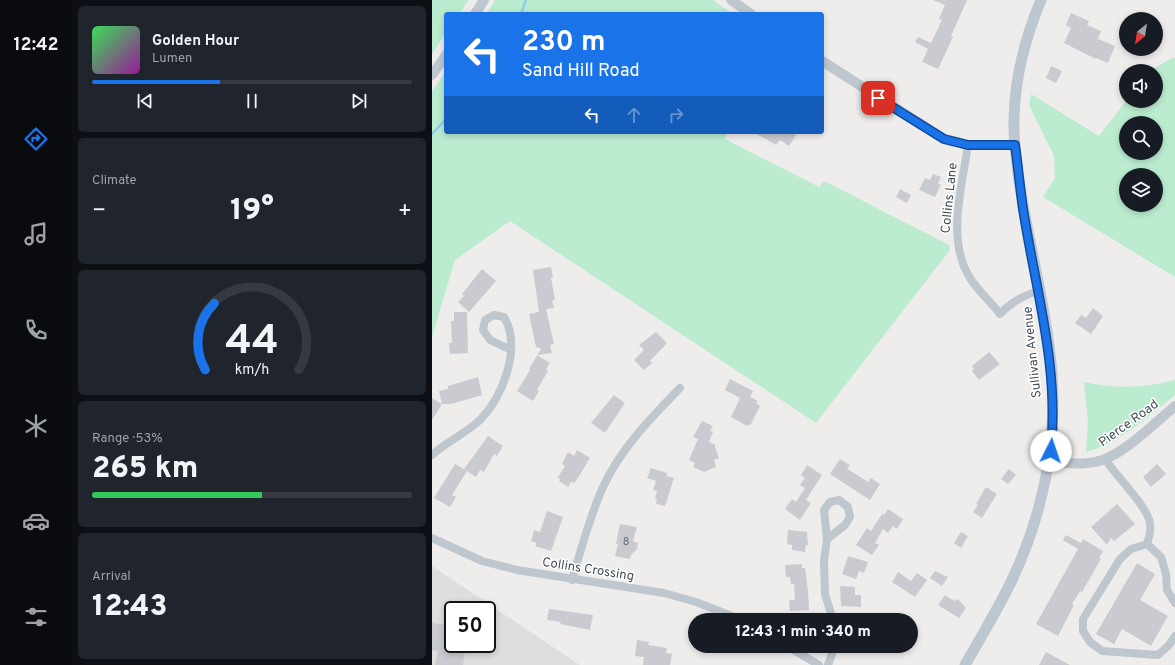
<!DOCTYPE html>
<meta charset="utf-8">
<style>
body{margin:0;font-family:Overpass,sans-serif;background:#20242c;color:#f1f3f6;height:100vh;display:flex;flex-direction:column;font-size:15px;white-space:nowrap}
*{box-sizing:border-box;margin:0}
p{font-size:13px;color:#9ea1a6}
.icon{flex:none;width:22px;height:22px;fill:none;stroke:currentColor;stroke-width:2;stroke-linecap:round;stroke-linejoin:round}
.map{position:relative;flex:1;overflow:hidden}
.details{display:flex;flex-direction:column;gap:6px;padding:6px;background:#0d0f14;width:360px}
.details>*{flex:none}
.hud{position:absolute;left:12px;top:12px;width:380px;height:122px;border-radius:4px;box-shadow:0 2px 6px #0003;background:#1a73e8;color:#fff;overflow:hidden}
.needle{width:26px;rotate:210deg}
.controls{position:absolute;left:687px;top:12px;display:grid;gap:8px}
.controls a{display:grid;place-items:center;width:44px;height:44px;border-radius:50%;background:#171b24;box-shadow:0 2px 6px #0003;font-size:20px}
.speed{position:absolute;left:12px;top:601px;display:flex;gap:8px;font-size:20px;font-weight:700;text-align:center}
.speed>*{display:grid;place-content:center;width:52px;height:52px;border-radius:50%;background:#171b24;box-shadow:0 2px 6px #0003;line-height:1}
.speed .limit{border:2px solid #111;border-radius:6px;background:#fff;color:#111}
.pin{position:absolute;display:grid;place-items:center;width:34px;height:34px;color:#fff;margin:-17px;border-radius:8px;box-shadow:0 2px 6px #0006}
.me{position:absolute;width:44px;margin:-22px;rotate:4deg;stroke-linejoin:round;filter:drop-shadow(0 0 3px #0008)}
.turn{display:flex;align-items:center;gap:14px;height:84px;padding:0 12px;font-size:18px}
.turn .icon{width:52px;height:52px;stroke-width:2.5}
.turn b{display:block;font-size:28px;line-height:34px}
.lanes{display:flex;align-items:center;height:38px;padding:0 12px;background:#0003;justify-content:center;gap:20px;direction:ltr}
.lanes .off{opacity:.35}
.big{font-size:30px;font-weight:800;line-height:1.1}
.details .tile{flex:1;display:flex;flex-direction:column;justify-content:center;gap:6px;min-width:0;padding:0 14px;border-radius:6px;background:#20242c}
.details .dial{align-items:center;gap:0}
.dial svg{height:104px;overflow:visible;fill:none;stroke:#363941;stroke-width:7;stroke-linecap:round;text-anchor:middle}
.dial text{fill:#f1f3f6;stroke:none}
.song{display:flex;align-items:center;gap:12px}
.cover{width:48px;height:48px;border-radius:6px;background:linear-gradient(135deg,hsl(130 70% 55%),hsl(300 70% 35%))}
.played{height:4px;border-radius:2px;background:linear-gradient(90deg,#1a73e8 40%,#363941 40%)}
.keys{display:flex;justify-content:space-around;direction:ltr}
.heat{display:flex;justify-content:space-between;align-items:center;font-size:22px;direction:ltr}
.charge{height:6px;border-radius:3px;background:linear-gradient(90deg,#34c759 53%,#363941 0)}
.trip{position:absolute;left:256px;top:613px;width:230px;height:40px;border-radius:20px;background:#171b24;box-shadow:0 2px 6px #0003;font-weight:800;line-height:40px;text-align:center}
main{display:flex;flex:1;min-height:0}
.tabs{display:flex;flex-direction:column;width:72px;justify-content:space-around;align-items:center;background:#090b0e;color:#9ea1a6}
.tabs .icon{width:28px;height:28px}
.tabs .active{color:#1a73e8}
.tabs b{font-size:18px;color:#f1f3f6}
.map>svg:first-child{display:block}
</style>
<main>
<nav class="tabs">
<b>12:42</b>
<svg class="icon active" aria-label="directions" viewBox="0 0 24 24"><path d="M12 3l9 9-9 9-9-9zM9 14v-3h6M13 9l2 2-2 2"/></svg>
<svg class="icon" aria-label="music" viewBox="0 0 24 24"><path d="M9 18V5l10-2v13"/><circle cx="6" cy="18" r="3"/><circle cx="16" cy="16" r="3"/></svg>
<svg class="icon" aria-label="phone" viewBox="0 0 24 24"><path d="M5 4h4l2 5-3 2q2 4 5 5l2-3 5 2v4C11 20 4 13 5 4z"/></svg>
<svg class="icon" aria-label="climate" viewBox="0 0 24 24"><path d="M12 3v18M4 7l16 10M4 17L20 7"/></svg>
<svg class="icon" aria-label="car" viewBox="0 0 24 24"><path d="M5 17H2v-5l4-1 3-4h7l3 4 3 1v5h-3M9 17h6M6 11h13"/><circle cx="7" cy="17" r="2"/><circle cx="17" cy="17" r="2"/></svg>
<svg class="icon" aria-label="filters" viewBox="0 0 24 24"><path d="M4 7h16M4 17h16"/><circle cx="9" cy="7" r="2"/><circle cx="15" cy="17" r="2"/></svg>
</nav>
<section class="details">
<div class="tile">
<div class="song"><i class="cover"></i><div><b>Golden Hour</b><p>Lumen</p></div></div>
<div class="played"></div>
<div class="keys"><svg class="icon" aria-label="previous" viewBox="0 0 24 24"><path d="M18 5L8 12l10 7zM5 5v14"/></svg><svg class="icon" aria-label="pause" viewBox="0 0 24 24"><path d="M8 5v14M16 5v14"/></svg><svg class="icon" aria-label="next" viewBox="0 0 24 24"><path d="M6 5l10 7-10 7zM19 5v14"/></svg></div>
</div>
<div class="tile"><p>Climate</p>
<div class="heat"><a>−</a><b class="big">19°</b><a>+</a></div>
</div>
<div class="tile dial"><svg viewBox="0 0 100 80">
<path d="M14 69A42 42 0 1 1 86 69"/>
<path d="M14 69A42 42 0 0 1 21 18" stroke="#1a73e8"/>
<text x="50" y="56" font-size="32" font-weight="700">44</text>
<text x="50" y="72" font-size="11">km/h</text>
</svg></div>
<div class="tile"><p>Range · 53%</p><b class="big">265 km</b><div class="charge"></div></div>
<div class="tile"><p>Arrival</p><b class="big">12:43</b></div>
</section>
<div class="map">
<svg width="743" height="665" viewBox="0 0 743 665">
<rect width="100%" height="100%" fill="#efecec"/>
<path fill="#e0dddd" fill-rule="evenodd" d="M0 566 9 572 148 665H0ZM21 610H55V644H21Z"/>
<g fill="#bbecd0" fill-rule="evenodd">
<polygon points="0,0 37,0 27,14 14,14 14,33 0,54"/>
<polygon points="63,0 281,0 301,14 54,14"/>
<path d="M742 57 743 58V277L611 197 623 178 622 156 597 105 599 94 667 136 694 101H724V71H717ZM694 123H724V153H694ZM694 175H724V205H694Z"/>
<polygon points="14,71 14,132 296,132 293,139 387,187 392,181 517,245 518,250 384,423 78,221 23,260 0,337 0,91"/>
<path d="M743 380V395C715 417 688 443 654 452L656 423 652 382C683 389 712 388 743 380Z"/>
</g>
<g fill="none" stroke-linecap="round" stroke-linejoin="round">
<g stroke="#8ad0e7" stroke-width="2.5">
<polyline points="89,14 94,0"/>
<polyline points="0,134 14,119"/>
</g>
</g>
<g fill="#cacbd1">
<polygon points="501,0 535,0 519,36 521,37 506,69 490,62 496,49 483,42 486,37 499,43 510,20 507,19 513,5"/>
<polygon points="639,13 657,21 655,25 669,31 666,39 683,46 676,63 664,58 664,59 632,43 639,28 634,25"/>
<polygon points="619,66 630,71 624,83 614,78"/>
<polygon points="321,132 359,132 364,135 357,146 348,140 344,145"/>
<polygon points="501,174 509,177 506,184 509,185 503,197 487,190 493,178 498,180"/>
<polygon points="468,189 479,195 475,203 464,197"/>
<polygon points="119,267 121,278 119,278 123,300 120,301 122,308 114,309 122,344 118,345 120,353 105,355 118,363 114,369 116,371 105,390 107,391 101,401 85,391 98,370 97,369 109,349 104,347 97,314 107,312 101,270"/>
<polygon points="50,269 64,281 37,312 26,302 32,296 30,294"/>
<polygon points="661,308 671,316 659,334 643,323 649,315 654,318"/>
<polygon points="22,312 35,312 36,353 18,354 17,343 20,343 19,321 22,321"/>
<polygon points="224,332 235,343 218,361 220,363 212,370 202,360 212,350 207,345"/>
<polygon points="557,352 568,364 547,380 540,371 542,369 540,366"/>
<polygon points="46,377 50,395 19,404 10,404 7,391 16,389 16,386"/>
<polygon points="298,379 321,391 318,397 326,401 324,403 328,406 319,424 315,426 299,417 308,398 293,390"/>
<polygon points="182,395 193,403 173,433 159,423"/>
<polygon points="0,398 10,404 0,420"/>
<polygon points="270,421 281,426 278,431 281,432 277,442 283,445 283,447 287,458 282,460 284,467 272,472 261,467 263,463 257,460 266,439 261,437"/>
<polygon points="56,436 71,446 65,456 62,454 52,472 48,470 44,477 35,471 20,495 24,497 18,507 2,498 23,464 32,469"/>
<polygon points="145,450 158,458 146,478 142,483 139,482 136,487 127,481 128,479 126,477 133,466 130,464 136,452 142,456"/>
<polygon points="408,459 418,465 415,469 422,473 436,482 439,478 448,484 438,500 398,474"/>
<polygon points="725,464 734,474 719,487 711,477"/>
<polygon points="375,465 390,475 374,500 379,503 368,520 353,509 360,499 364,502 373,488 368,485 373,478 369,475"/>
<polygon points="219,468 235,473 235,476 242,478 233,506 224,504 225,500 223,499 225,491 221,490 224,481 215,478"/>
<polygon points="577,469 584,475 576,484 569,479"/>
<polygon points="554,487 565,494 550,518 541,512 546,505 544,504"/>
<polygon points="685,504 703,524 682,541 679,538 675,545 659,527"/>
<polygon points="456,509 471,519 465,529 461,526 456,533 451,529 443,543 447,545 440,555 424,545 435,528 439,531 450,514 452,515"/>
<polygon points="115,511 131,517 119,551 103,546 105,543 99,541 102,530 108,532"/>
<polygon points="188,524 205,527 201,541 206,543 205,549 199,555 198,559 183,556 186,544 184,544"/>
<polygon points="356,530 375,532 376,545 374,545 373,552 360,550 360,545 355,544"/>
<polygon points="529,532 536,536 529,548 522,543"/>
<polygon points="634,535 649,543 651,539 671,551 667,558 669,559 650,592 648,591 640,604 642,605 626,636 604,624 646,549 631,540"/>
<polygon points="416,556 436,562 432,573 427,571 424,579 410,574"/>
<polygon points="705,563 723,574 708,600 736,616 719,646 690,629 682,644 664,634"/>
<polygon points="370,564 370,568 373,568 376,591 377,610 358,611 357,600 363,600 362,584 359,584 358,577 354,577 353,565"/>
<polygon points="503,571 516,577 510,586 498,578"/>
<polygon points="466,572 479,581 485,573 495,580 483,597 460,582"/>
<polygon points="408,586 423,587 423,595 429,595 429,607 409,606"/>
<polygon points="513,595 522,601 526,599 534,608 527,618 506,605"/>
<polygon points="117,609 161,615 158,630 128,624 129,622 115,620"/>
<polygon points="0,623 21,626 19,637 21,637 21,644 34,644 31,665 3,665 6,651 0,650"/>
<polygon points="205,640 217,642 216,645 235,648 234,653 240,654 238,665 211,665 212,657 203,656"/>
<polygon points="614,652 638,665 607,665"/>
</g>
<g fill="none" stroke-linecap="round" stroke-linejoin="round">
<g stroke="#bec6ce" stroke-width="8">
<path d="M536 145C530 187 514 240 538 278 546 291 559 302 568 314 579 302 592 295 607 291"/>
<path d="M0 455C15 441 35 433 49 419 71 396 90 347 72 317L62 315 53 320 51 330 58 340 79 350"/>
<path d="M673 459C684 476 715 506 718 523 719 530 717 538 715 544"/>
<polyline points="0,538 50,561 85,570 232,593 264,602 310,620"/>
<polyline points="395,539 413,525 418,517 416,507 407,500 398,502 392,510 395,539 392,561 393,594 401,620"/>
<polyline points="715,544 699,549 688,559 651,619 651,631 658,642 670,651 726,655 737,645 743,636"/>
<polyline points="715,544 729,557 734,574 735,590 743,603"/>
<path d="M140 580C149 549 158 516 171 487 189 448 219 418 248 388"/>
<polyline points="355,646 387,665"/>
<polyline points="396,665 403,646"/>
</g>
<g stroke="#bec6ce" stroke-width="10">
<polyline points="299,0 319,14"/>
<polyline points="43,14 52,0"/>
<polyline points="390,61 512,139 536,145 583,145"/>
<polyline points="0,75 14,55"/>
<path d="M617 462C635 463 656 466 673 459 696 450 724 422 743 406"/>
</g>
<path stroke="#bdc7d2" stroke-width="11" d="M533 665C549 637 566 609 580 580 610 516 625 446 620 375 615 307 595 240 586 173 584 155 581 136 582 118 583 77 593 38 609 0"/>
</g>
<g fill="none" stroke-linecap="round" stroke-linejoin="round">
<g stroke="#114b97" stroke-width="10">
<path id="route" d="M446 98 512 139 536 145H583C586 166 588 188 591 209 604 292 627 365 619 451"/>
</g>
<use href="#route" stroke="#1a73e8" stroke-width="7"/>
</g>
<g text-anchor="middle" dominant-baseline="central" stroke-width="3" stroke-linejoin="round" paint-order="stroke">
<g font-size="11" fill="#676e76">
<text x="194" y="542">8</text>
</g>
<g font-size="13" fill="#464f58" stroke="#fff">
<text transform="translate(518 198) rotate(-84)">Collins Lane</text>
<text transform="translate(601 352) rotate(-96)">Sullivan Avenue</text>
<text transform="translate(697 424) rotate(-36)">Pierce Road</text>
<text transform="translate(156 570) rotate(9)">Collins Crossing</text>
</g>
</g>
</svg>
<div class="controls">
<a><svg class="needle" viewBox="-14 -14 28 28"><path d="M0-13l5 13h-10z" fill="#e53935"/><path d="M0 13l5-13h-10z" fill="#9ea1a6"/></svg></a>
<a><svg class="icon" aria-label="sound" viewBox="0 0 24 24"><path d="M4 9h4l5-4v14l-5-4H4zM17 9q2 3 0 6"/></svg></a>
<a><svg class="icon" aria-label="search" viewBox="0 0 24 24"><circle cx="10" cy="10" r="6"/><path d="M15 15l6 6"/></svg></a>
<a><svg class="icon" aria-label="layers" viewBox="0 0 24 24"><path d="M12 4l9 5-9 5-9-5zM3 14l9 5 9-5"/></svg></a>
</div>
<div class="speed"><div class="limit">50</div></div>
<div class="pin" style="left:446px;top:98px;background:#d93025"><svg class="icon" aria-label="arrive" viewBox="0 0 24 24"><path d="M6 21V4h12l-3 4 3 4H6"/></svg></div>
<svg class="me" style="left:619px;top:451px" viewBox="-20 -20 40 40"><circle r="19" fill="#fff"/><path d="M0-13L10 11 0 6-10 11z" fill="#1a73e8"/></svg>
<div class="trip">12:43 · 1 min · 340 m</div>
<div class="hud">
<div class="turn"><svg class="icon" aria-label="left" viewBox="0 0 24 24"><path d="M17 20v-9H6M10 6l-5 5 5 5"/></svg><div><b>230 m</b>Sand Hill Road</div></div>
<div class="lanes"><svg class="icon" aria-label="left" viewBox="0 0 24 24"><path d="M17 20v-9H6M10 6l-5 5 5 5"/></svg><svg class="icon off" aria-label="ahead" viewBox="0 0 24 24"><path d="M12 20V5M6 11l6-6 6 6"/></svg><svg class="icon off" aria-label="right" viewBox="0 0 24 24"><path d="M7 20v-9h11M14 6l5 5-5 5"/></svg></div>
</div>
</div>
</main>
